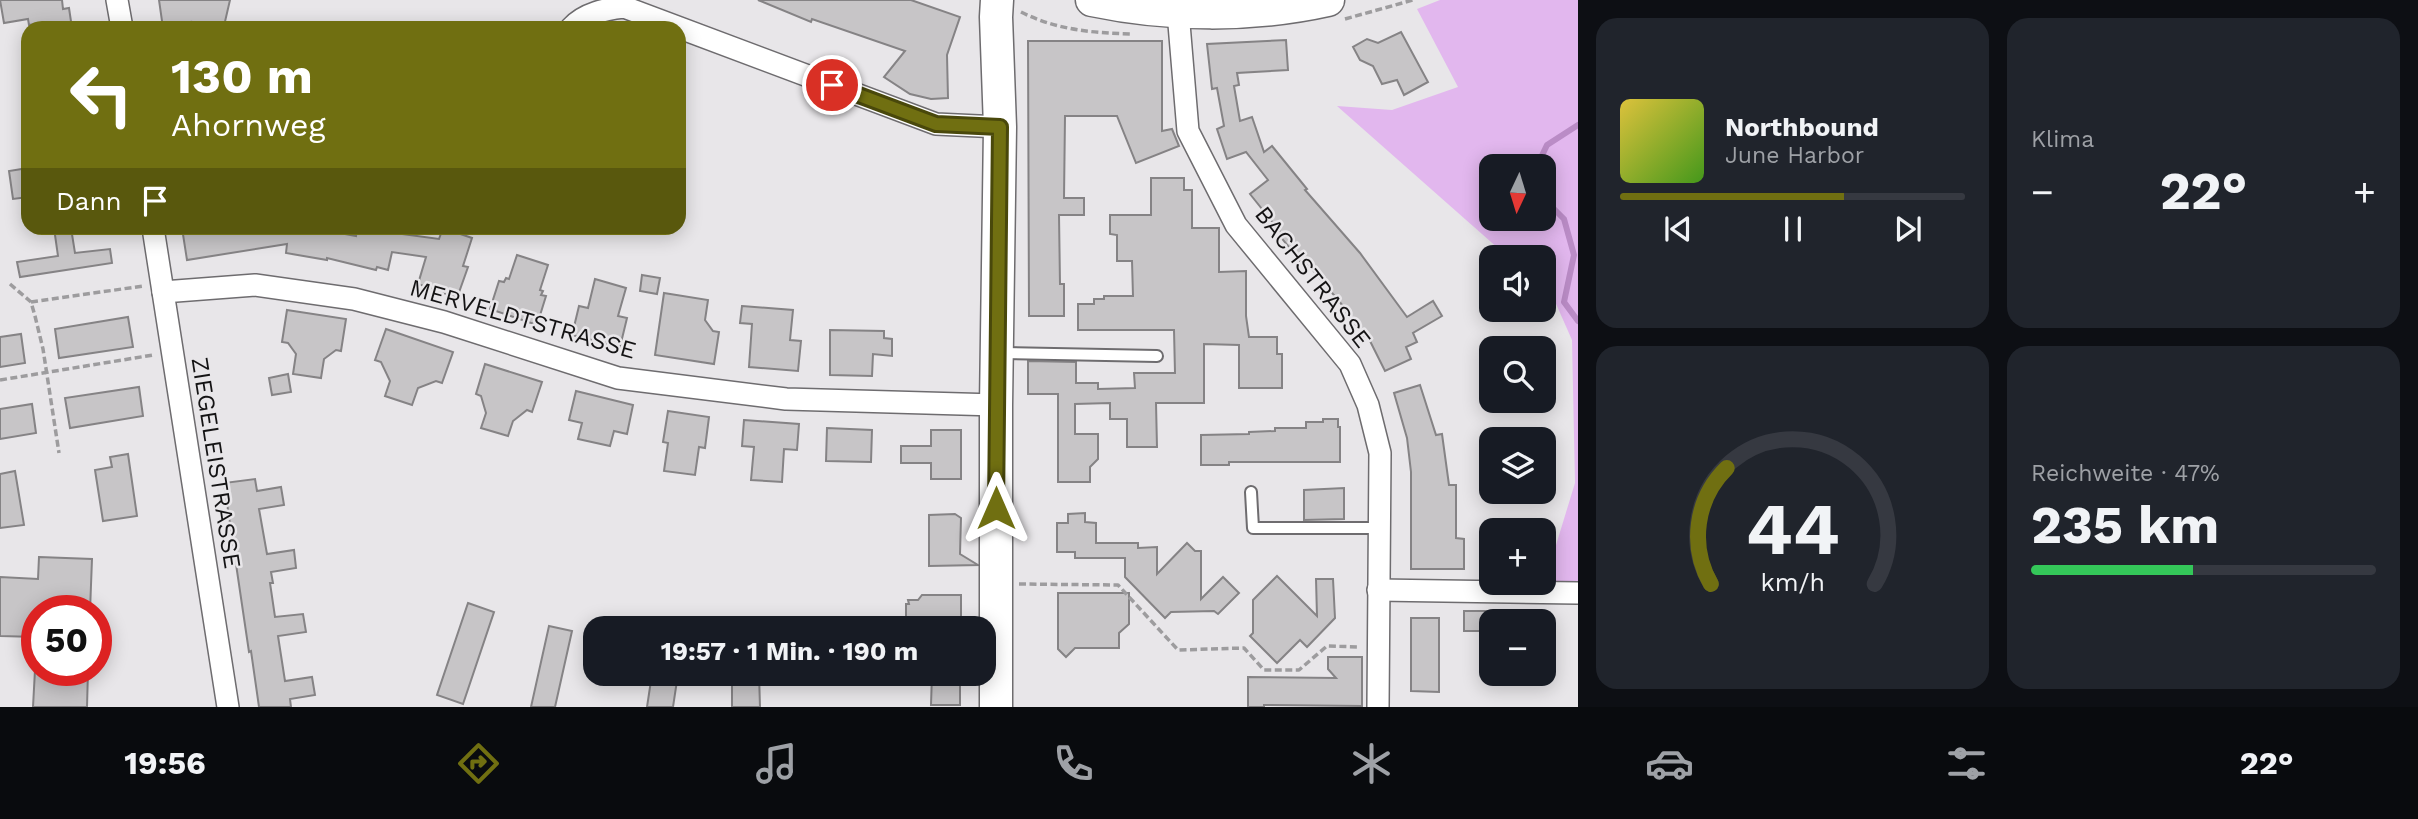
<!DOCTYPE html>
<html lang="de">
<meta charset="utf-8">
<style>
body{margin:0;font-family:"Work Sans",sans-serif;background:#20242c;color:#f1f3f6;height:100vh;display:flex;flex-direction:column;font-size:26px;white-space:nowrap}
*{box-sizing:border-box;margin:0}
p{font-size:23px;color:#9ea1a6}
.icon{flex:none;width:38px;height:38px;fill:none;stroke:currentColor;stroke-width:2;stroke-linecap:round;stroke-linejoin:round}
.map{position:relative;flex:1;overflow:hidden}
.panel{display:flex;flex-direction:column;gap:18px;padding:18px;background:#0d0f14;width:840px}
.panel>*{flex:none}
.guide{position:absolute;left:21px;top:21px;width:665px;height:214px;border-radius:21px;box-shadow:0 4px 18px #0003;background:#706f11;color:#fff;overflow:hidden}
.needle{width:46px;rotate:184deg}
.tools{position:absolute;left:1479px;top:154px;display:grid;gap:14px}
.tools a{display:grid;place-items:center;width:77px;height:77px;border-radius:14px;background:#171b24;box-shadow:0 4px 18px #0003;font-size:35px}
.speed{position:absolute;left:21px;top:595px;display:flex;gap:14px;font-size:35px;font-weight:700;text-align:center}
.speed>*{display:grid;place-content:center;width:91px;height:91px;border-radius:50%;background:#171b24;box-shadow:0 4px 18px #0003;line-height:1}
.speed .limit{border:10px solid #d22;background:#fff;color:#111}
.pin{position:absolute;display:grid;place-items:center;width:60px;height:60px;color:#fff;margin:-30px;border:4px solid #fff;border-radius:50%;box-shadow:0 2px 7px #0007}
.me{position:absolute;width:77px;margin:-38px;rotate:0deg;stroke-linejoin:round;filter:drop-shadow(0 0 5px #0008)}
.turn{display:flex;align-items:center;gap:24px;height:147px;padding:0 35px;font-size:32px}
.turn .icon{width:91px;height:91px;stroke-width:2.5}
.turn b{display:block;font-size:49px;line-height:60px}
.then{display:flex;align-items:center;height:66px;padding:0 35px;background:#0003;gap:14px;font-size:26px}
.big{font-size:52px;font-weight:700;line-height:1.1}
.panel .tile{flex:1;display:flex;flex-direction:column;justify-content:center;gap:10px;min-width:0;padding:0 24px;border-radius:21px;background:#20242c}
.panel .dial{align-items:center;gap:0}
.dial svg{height:182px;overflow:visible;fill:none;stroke:#363941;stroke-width:7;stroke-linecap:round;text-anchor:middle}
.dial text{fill:#f1f3f6;stroke:none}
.song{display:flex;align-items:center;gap:21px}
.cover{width:84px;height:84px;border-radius:10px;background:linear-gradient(135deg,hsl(50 70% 55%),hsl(100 70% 35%))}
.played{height:7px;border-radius:4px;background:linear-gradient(90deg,#706f11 65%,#363941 65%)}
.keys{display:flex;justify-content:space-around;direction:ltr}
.heat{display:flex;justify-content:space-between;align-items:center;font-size:38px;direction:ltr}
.charge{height:10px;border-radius:5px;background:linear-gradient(90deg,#34c759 47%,#363941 0)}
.panel .tiles{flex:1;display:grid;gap:18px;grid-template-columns:repeat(2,1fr)}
.trip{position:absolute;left:583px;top:616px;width:413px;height:70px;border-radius:21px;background:#171b24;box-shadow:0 4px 18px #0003;font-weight:700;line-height:70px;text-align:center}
.menu{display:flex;height:112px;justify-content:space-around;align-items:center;background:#090b0e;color:#9ea1a6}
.menu .icon{width:49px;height:49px}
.menu .current{color:#706f11}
.menu b{font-size:32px;color:#f1f3f6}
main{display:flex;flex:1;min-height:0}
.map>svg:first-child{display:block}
</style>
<main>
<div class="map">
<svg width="1578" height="707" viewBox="0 0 1578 707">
<rect width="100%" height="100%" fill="#e8e6e9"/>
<path fill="#e2b7ee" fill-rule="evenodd" d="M1440 0H1578V582L1545 581 1575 483 1572 340 1553 297 1544 288V257H1508L1337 106 1392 110 1458 87 1417 9ZM1491 166H1544V219H1491Z"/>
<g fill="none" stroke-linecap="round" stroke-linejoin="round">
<g stroke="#ba8cc6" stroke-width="6">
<polyline points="1537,166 1547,145 1578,125"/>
<polyline points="1544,199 1564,219 1574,255 1564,302 1578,321"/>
</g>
</g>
<g fill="#c7c5c7" stroke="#858385" stroke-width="2">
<polygon points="0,0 62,0 63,9 69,8 72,28 40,28 40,23 29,25 28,19 4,23"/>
<polygon points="159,0 230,0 224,26 192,22 193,28 163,28"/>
<polygon points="758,0 911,0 960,17 947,55 948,98 931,99 910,94 884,77 905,51 812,19 811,22"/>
<polygon points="1401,32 1428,82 1404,95 1397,80 1382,84 1373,66 1360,60 1353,47 1367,39 1378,43"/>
<polygon points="1286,40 1288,70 1237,73 1239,85 1234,86 1240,121 1252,117 1264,152 1272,146 1307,189 1305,190 1360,253 1407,317 1433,301 1442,316 1413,333 1417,342 1406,347 1411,359 1385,371 1367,335 1364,337 1346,313 1348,312 1303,258 1300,261 1280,236 1282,234 1250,194 1268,180 1246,152 1227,159 1217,129 1224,126 1217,88 1212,89 1207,44"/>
<polygon points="1028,41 1162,41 1162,131 1172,129 1179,146 1136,163 1117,116 1065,116 1064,198 1084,198 1084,215 1059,215 1060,284 1064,284 1064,316 1029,316"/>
<polygon points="28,168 28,197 13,199 9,171"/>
<polygon points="1151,178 1184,178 1184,190 1192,190 1192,228 1219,228 1219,272 1246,271 1246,316 1249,337 1277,337 1277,354 1282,354 1282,388 1239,388 1239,345 1204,344 1204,403 1156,403 1157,447 1127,447 1127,419 1110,419 1110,403 1075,404 1075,434 1098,434 1098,459 1090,467 1090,482 1058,482 1058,394 1028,394 1028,361 1076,362 1076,383 1098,383 1098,389 1135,388 1134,373 1175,373 1174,330 1078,330 1078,304 1094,304 1094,299 1104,299 1104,296 1133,296 1132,261 1117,261 1117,235 1110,234 1110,215 1151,215"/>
<polygon points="54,228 71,228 75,253 110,249 112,263 20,277 17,262 58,256"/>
<polygon points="182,228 276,228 290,230 290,228 313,228 356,236 357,228 439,239 443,228 472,238 463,266 468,267 457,298 418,284 426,257 392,252 388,270 377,267 376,270 327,258 327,260 286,253 287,244 187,260"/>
<polygon points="517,255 548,265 540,290 543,291 541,295 546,296 537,325 490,309 499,281 504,282 506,278 509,279"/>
<polygon points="642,275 660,278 657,294 640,291"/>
<polygon points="595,279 626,288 618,316 627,318 620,347 572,335 579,306 588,308"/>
<polygon points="664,293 708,300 705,320 713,331 719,332 714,364 655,355"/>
<polygon points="742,306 793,310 790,340 801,341 798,371 749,367 752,324 740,323"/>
<polygon points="287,310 346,319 341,351 336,350 324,359 321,378 293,374 296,354 288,343 282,342"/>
<polygon points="128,317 133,347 59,358 55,329"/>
<polygon points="386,329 453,352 442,383 436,381 418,388 412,405 385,396 390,381 381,362 375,360"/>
<polygon points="830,330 884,331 884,338 892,339 892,356 873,354 872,376 830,375"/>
<polygon points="21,334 25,363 0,367 0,337"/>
<polygon points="485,364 542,382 532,412 527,410 513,421 508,436 481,428 486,413 481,396 476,394"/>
<polygon points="288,374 291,392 272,395 269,378"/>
<polygon points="1420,385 1436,435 1442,434 1449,485 1456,485 1456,538 1464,539 1464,569 1411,569 1411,472 1407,438 1394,393"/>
<polygon points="139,387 143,416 70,428 65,398"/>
<polygon points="576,391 633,405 627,434 614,431 610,446 578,439 582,423 569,420"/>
<polygon points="32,404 36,433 0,439 0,409"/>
<polygon points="668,411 709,417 705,448 699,447 695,475 664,471 668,443 663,442"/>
<polygon points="1323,419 1338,419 1338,427 1340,427 1340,462 1229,462 1229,465 1201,465 1201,435 1249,434 1249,432 1275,431 1275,428 1306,428 1306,422 1323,422"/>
<polygon points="744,420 799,424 797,450 784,449 782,482 751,480 754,447 742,446"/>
<polygon points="827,428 872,430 871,462 826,461"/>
<polygon points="931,430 961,430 961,479 931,479 931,463 901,463 901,446 931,446"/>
<polygon points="128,454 137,516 103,521 95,470 112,467 110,457"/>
<polygon points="15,471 24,525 0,528 0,474"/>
<polygon points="255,479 257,491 281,487 284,505 259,509 267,554 294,550 296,568 271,572 273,583 270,583 275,617 303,614 306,632 278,636 285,681 312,677 315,695 290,699 291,707 259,707 251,651 249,652 224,483"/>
<polygon points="1344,488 1344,519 1304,520 1304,490"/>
<polygon points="1085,513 1085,522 1096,523 1096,543 1138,543 1138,548 1157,547 1157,574 1187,543 1195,551 1201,551 1201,599 1223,577 1239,593 1218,614 1214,611 1171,612 1165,618 1125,577 1125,558 1075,558 1075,552 1057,552 1057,523 1068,523 1068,514"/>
<polygon points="955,514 961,518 960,554 978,565 929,566 929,515"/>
<polygon points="39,557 92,559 90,611 37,611 37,637 0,636 0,577 38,579"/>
<polygon points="1277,576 1317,616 1316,579 1333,579 1335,618 1307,647 1300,640 1277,663 1250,636 1253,633 1253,600"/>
<polygon points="1058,593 1129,593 1129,624 1119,633 1119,648 1075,648 1066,657 1058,649"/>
<polygon points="922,595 961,595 961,628 906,627 906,604 909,604 908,600 918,600"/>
<polygon points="468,603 494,612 463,704 437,695"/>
<rect x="1464" y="611" width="26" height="20"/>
<polygon points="1411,618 1439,618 1439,692 1411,691"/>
<polygon points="549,626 572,631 555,707 531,707"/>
<polygon points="1328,657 1362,657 1362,706 1264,705 1264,707 1248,707 1248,677 1336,678 1328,669"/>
<polygon points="35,670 88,670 87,707 33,707"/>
<polygon points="652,674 678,674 673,707 647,707"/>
<polygon points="732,674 759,674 760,707 732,707"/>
<polygon points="932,674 960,674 960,705 931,705"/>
</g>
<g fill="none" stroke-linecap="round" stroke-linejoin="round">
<g stroke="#6e6c6f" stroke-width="14">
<g id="lane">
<polyline points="999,353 1157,356"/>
<polyline points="1251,492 1253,528 1379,528"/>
</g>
</g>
<g stroke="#6e6c6f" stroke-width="24">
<g id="street">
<polyline points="117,0 122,28"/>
<polyline points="1178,12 1188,131 1236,225 1350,364 1368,405 1380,453 1378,707"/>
<path d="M571 28C584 13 606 9 624 7L936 124 1000 127"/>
<polyline points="153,228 228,707"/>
<polyline points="163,292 255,285 354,299 444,322 618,378 786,399 996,405"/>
<polyline points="1378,590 1578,593"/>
</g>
</g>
<g stroke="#6e6c6f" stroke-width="35">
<g id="secondary">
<path d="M1092 0C1168 16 1252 17 1328 0"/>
<polyline points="996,707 996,405 1000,127 996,17 997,0"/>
</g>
</g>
<g stroke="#9d9c9e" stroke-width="3.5" stroke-dasharray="7 3.5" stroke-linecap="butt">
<path d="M1021 12C1057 30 1092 33 1132 34"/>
<polyline points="1345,19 1413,0"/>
<polyline points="10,284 31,302 35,316 43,349 59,453"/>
<polyline points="31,302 143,286"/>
<polyline points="0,380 153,355"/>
<polyline points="1019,584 1118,585 1178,650 1244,648 1264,670 1299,670 1327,646 1360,647"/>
</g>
<use href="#lane" stroke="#fff" stroke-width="10"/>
<use href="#street" stroke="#fff" stroke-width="21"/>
<use href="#secondary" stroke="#fff" stroke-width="32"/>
</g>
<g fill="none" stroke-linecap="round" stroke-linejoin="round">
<g stroke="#49480b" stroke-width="18">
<polyline id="route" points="832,85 936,124 1000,127 996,508"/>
</g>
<use href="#route" stroke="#706f11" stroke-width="12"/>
</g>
<g text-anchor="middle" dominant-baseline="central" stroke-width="5" stroke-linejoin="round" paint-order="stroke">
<g font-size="24" fill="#141314" stroke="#e8e6e9">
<text transform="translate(1313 277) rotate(52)">BACHSTRASSE</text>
<text transform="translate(523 319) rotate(16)">MERVELDTSTRASSE</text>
<text transform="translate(216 463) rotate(81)">ZIEGELEISTRASSE</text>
</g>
</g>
</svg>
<div class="tools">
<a><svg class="needle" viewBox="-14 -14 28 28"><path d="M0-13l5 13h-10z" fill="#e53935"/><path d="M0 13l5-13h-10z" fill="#9ea1a6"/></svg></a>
<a><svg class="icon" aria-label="sound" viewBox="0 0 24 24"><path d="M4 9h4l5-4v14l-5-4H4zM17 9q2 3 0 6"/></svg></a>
<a><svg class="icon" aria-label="search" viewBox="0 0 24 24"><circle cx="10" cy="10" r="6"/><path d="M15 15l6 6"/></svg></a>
<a><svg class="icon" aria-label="layers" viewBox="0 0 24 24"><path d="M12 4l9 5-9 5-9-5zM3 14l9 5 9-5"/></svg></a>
<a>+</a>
<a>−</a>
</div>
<div class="speed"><div class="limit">50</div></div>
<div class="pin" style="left:832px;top:85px;background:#d93025"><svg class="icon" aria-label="arrive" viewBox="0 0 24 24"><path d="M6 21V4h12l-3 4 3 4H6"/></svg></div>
<svg class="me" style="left:996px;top:508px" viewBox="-20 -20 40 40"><path d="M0-17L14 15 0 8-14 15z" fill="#706f11" stroke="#fff" stroke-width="4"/></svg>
<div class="trip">19:57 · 1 Min. · 190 m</div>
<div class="guide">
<div class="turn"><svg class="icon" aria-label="left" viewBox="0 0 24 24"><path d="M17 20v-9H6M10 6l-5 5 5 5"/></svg><div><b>130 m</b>Ahornweg</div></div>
<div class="then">Dann<svg class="icon" aria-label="arrive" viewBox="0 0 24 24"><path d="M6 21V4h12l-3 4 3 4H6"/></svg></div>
</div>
</div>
<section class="panel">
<div class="tiles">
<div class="tile">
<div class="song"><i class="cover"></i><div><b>Northbound</b><p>June Harbor</p></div></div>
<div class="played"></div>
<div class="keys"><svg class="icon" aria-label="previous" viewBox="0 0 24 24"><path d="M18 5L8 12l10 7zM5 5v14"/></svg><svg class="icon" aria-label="pause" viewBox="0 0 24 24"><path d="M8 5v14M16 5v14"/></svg><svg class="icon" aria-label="next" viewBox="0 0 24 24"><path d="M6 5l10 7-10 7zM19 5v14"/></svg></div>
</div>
<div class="tile"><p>Klima</p>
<div class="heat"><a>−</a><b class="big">22°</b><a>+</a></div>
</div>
<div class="tile dial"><svg viewBox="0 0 100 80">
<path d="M14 69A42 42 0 1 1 86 69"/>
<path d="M14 69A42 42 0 0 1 21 18" stroke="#706f11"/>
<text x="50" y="56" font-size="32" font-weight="700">44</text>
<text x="50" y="72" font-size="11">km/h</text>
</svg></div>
<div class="tile"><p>Reichweite · 47%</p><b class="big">235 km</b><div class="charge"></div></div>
</div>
</section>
</main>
<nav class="menu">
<b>19:56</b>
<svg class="icon current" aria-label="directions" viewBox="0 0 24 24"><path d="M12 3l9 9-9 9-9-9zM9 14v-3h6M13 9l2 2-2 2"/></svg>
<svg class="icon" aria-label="music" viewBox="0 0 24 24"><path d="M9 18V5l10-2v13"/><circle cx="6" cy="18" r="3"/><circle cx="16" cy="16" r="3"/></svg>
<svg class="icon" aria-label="phone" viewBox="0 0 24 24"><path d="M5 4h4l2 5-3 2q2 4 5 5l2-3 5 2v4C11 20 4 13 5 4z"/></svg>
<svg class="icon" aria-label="climate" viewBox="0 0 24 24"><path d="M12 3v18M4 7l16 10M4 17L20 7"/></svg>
<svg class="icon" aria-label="car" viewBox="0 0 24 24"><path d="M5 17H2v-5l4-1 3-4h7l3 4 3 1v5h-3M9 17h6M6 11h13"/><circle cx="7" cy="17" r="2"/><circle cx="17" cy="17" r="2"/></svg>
<svg class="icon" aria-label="filters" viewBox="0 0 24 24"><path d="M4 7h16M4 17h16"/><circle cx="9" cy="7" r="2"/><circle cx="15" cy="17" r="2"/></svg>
<b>22°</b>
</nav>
